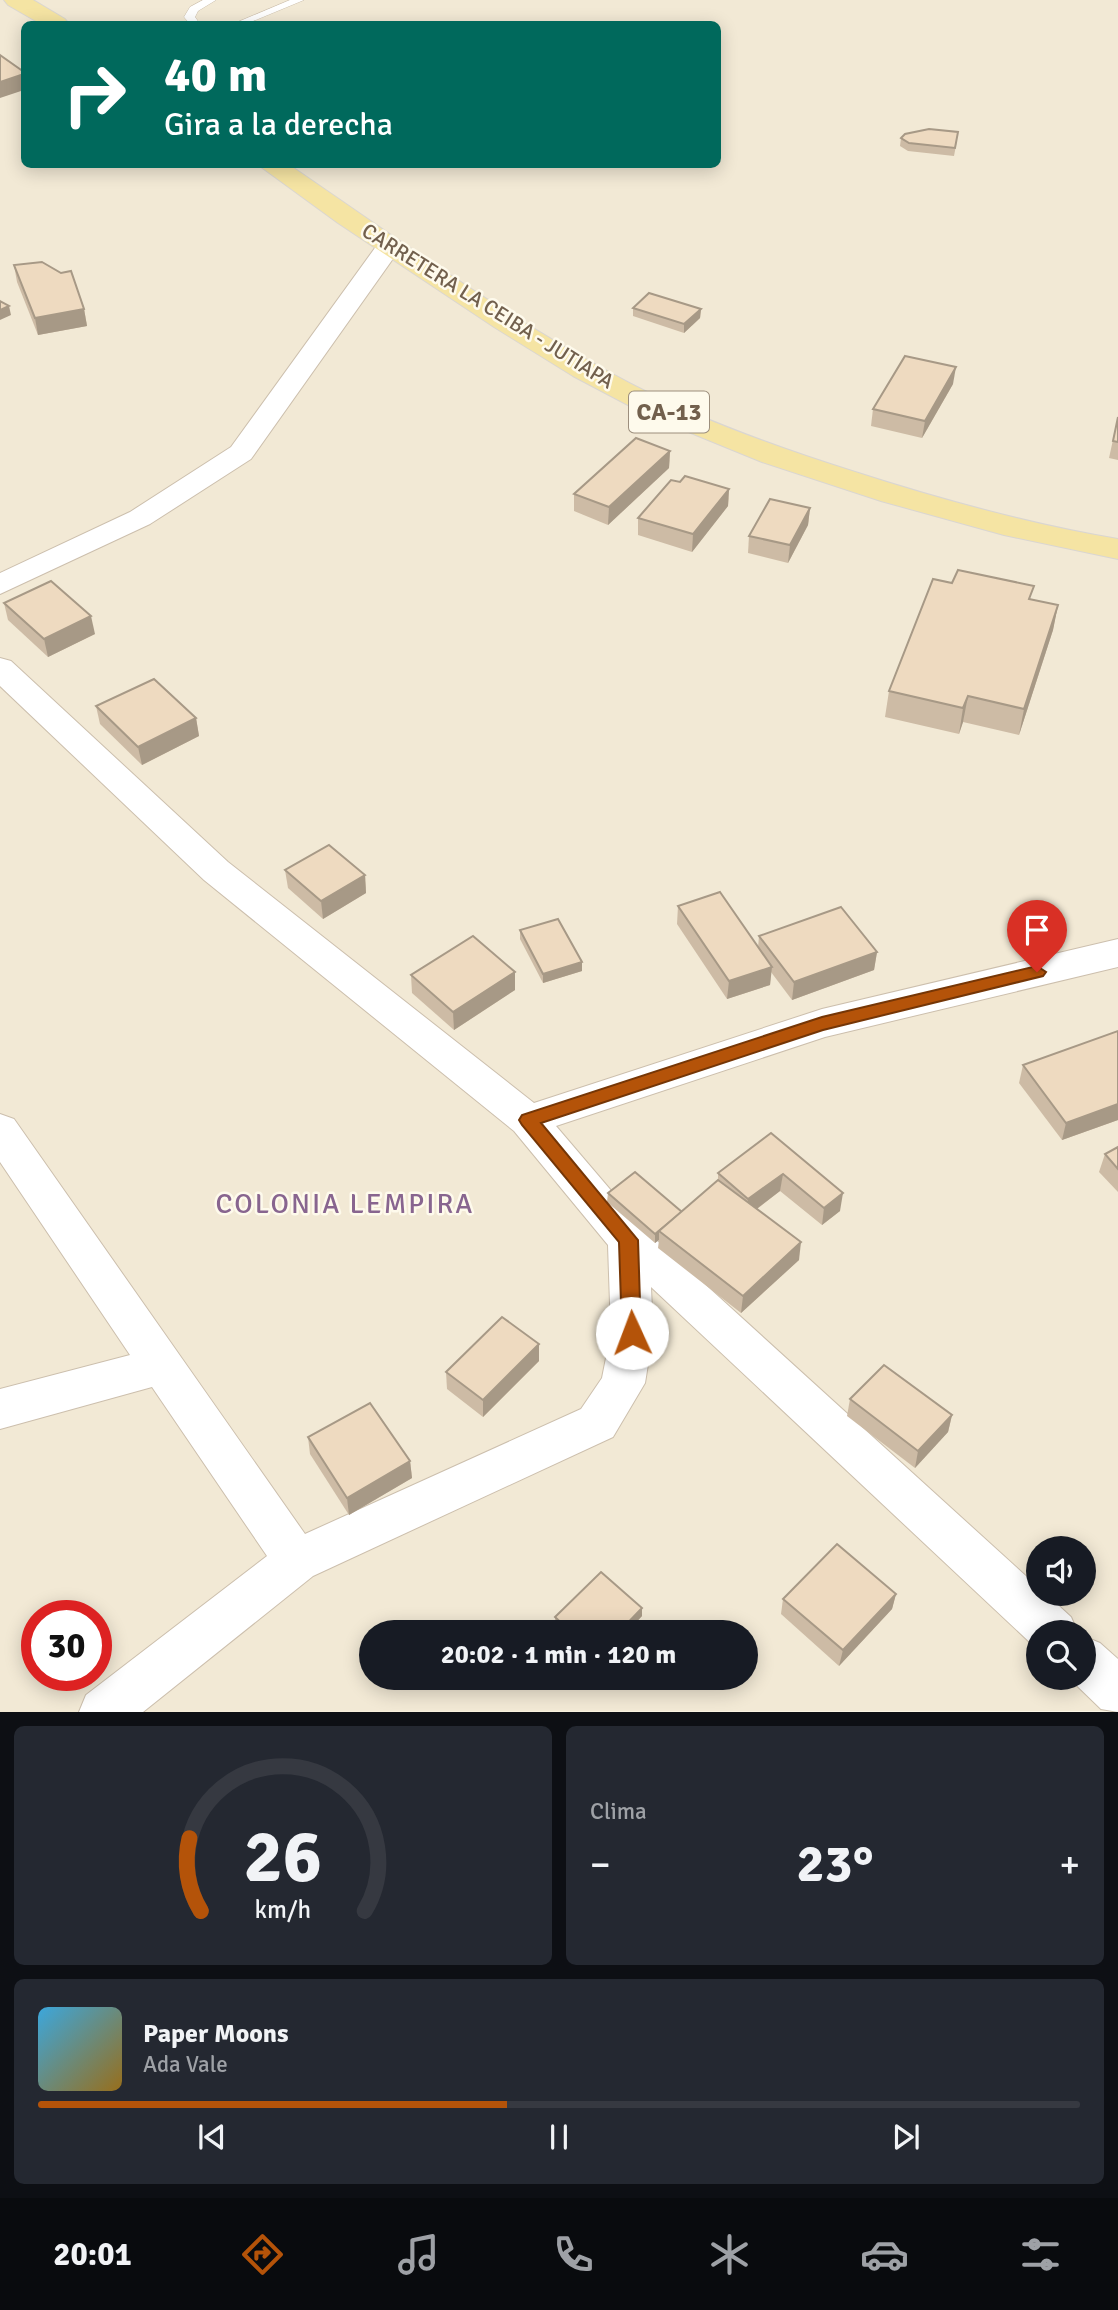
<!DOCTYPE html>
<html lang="es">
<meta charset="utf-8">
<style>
body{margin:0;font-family:Signika,sans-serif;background:#242831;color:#f1f3f6;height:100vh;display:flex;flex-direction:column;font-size:26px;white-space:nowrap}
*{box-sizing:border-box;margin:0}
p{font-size:23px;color:#9ea1a6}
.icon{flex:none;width:38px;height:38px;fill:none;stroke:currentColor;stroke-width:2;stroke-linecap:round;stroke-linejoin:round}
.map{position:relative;height:1712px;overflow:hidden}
.drawer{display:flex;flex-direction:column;gap:14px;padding:14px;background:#0d0f14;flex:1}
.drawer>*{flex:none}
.guide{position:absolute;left:21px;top:21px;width:700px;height:147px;border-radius:10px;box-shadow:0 4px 18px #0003;background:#00695c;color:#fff;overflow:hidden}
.buttons{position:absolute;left:1026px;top:1536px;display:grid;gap:14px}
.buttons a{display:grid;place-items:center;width:70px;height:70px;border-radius:50%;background:#171b24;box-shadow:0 4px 18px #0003;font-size:35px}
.speed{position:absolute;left:21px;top:1600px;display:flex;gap:14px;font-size:35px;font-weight:700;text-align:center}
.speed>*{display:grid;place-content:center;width:91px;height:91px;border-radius:50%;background:#171b24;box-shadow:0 4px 18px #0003;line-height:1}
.speed .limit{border:10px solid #d22;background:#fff;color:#111}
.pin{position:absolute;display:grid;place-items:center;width:60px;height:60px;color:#fff;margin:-72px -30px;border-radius:50% 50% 50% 0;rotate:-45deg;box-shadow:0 0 7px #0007}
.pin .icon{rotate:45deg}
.me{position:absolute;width:77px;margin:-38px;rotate:358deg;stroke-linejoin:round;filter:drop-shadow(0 0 5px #0008)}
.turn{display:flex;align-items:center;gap:24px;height:147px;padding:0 28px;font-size:32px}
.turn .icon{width:91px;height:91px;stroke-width:2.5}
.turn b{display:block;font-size:49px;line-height:60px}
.big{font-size:52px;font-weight:800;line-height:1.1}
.drawer .card{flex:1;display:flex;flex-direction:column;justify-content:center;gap:10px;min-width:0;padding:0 24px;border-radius:10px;background:#242831}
.drawer .dial{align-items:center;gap:0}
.dial svg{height:182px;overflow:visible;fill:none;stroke:#363941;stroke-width:7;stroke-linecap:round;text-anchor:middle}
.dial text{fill:#f1f3f6;stroke:none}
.song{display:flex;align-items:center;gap:21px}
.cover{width:84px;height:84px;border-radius:10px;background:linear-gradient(135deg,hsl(200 70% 55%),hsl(40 70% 35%))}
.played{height:7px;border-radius:4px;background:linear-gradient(90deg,#b45309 45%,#363941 45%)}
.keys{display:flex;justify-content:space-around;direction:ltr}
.heat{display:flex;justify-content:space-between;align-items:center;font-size:38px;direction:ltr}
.drawer .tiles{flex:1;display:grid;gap:14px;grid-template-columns:1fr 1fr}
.card:last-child{grid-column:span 2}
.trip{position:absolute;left:359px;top:1620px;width:399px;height:70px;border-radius:35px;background:#171b24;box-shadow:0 4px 18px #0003;font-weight:800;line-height:70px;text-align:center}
.tabs{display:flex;height:112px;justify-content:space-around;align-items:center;background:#090b0e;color:#9ea1a6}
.tabs .icon{width:49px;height:49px}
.tabs .current{color:#b45309}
.tabs b{font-size:32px;color:#f1f3f6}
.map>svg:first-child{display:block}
</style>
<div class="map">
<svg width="1118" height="1712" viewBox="0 0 1118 1712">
<rect width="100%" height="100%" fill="#fbf6e6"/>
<path fill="#f2e9d5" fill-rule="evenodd" d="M0 0H1118V1711L0 1712ZM24 24H718V164H24ZM1038 1549H1083V1594H1038ZM37 1615H96V1675H37ZM371 1633H746V1678H371ZM1038 1633H1083V1678H1038Z"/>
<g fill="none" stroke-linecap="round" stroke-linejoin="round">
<g stroke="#ccbfad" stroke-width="1">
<g id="lane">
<polygon points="203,0 216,0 198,11 195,17 200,24 190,24 184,17 190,7"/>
<polygon points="290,0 304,0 246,24 233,24"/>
</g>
</g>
<g stroke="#ccbfad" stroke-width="2">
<g id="street">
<polygon points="389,238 398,241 402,246 251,459 150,524 0,594 0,573 130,512 231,447 380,241"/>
<polygon points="0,658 11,661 228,862 534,1103 822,1009 1118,939 1118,967 825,1037 556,1126 643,1228 1038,1587 1038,1594 1046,1594 1071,1617 1078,1633 1038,1633 1037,1649 651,1287 653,1333 645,1383 613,1437 313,1576 143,1712 79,1712 86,1695 267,1556 152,1387 0,1429 0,1389 130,1355 0,1162 0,1114 14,1119 305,1534 581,1409 602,1378 611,1333 608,1245 514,1131 204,880 0,686"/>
<polygon points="1083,1636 1100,1643 1118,1659 1118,1712 1101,1709 1069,1678 1083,1678"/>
</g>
</g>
<g stroke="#dad6d1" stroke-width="2">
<g id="primary">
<polygon points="4,0 33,0 65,19 69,24 41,24 8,5"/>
<path d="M257 164H288C400 241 511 321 631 384 701 420 776 447 852 471 939 499 1028 524 1118 539V559L1004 535 881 501 762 462 647 415 573 376 494 327 338 223Z"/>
</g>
</g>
<use href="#lane" fill="#fff" fill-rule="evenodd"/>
<use href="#street" fill="#fff" fill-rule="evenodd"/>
<use href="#primary" fill="#f5e4a3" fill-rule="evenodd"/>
</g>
<g fill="#cdbba5">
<polygon points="901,138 957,140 954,156 908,151 900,146"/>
<polygon points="14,265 84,309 87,326 38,335 17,282"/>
<polygon points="633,308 701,309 700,318 684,333 633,316"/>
<polygon points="953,384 922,438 871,426 873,409"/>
<polygon points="1118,417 1118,460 1109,458"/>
<polygon points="670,451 669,468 608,525 574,511 574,494"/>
<polygon points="680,482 729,489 728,506 692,552 638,535 638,518"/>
<polygon points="810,508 808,525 788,563 748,553 749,536"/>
<polygon points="1031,599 1058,605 1053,630 1019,735 963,722 959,734 885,717 889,691"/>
<polygon points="4,603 95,634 48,657 8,620"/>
<polygon points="96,706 196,718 199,736 142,765 100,724"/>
<polygon points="285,870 365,875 366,893 323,919 288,888"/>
<polygon points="678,906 758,948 759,936 877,952 874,970 792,1000 771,972 770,985 727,999 677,924"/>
<polygon points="520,930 582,971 543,983 520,939"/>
<polygon points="411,975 515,990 454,1030 412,993"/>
<polygon points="1118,1031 1118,1120 1062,1140 1019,1083 1023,1065"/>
<polygon points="771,1133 840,1211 822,1225 780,1191 757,1209 799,1260 741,1313 658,1248 659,1240 655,1243 607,1202 608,1193 682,1212 718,1180 718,1173"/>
<polygon points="1118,1147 1118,1192 1099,1172 1105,1154"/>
<polygon points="539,1344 539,1361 483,1417 447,1389 446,1372"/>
<polygon points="850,1399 952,1415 948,1432 915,1468 847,1416"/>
<polygon points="308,1437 410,1461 412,1478 349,1515 310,1454"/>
<polygon points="896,1594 892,1609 839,1666 781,1614 783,1599"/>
<polygon points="642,1608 642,1616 626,1633 563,1633 555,1625 555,1617"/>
</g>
<g fill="#a79986">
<polygon points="24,74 24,90 0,98 0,82"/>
<polygon points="9,306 11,315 0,320 0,310"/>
<polygon points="84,309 87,326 38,335 35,318"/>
<polygon points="701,309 700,318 684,333 684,324"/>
<polygon points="956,367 953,384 922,438 925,421"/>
<polygon points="670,451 669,468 608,525 609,507"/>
<polygon points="729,489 728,506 692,552 693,534"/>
<polygon points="810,508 808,525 788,563 790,545"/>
<polygon points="1058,605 1053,630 1019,735 1024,709"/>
<polygon points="91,616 95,634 48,657 44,639"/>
<polygon points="968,696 963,722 959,734 963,708"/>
<polygon points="196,718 199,736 142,765 138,747"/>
<polygon points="365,875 366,893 323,919 321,901"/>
<polygon points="877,952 874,970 792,1000 794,982"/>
<polygon points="582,962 582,971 543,983 543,974"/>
<polygon points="772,967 770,985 727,999 729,981"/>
<polygon points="515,972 515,990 454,1030 453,1012"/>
<polygon points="1118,1104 1118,1120 1062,1140 1066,1123"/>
<polygon points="783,1174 780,1191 746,1217 748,1199"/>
<polygon points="843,1193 840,1211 822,1225 824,1208"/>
<polygon points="659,1231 659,1240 655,1243 655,1234"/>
<polygon points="801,1242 799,1260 741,1313 743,1296"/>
<polygon points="539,1344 539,1361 483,1417 483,1400"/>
<polygon points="952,1415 948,1432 915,1468 918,1451"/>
<polygon points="410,1461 412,1478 349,1515 347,1498"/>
<polygon points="896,1594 892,1609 839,1666 843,1650"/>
<polygon points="642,1608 642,1616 626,1633 618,1633"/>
</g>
<g fill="#eedac0" stroke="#a79986" stroke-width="2">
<polygon points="0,55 24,72 24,74 0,82"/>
<polygon points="929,129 958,132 955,148 909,143 901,138 905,134"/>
<polygon points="42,262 61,273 71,271 84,309 35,318 14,265"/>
<polygon points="649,293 701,309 684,324 633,308"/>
<polygon points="0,301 9,306 0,310"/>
<polygon points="905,356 956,367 925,421 873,409"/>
<polygon points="1118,417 1118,442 1113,441"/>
<polygon points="636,438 670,451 609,507 574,494"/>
<polygon points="685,476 729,489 693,534 638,518 671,480 680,482"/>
<polygon points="770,499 810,508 790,545 749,536"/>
<polygon points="958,570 1034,586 1029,599 1058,605 1024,709 968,696 963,708 889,691 933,579 952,583"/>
<polygon points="51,581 91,616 44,639 4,603"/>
<polygon points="154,679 196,718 138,747 96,706"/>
<polygon points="329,845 365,875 321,901 285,870"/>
<polygon points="720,892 772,967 729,981 678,906"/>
<polygon points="841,907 877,952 794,982 759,936"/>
<polygon points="558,919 582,962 543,974 520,930"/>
<polygon points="473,936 515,972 453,1012 411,975"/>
<polygon points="1118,1031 1118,1104 1066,1123 1023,1065"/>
<polygon points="771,1133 843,1193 824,1208 783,1174 748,1199 718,1173"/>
<polygon points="1118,1147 1118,1169 1105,1154"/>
<polygon points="635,1172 682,1212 655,1234 608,1193"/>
<polygon points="718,1180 801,1242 743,1296 659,1231"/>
<polygon points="502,1317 539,1344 483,1400 446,1372"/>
<polygon points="884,1365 952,1415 918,1451 850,1399"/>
<polygon points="370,1403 410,1461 347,1498 308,1437"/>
<polygon points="837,1544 896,1594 843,1650 783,1599"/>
<polygon points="601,1572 642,1608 618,1633 572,1633 555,1617"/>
</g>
<polygon fill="#b45309" stroke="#753606" stroke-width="2" points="1037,966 1046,972 1043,976 823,1030 541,1123 638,1240 641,1333 639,1339 632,1342 625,1339 622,1333 619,1242 522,1125 519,1120 522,1115 822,1017"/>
<g text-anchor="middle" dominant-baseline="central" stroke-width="5" stroke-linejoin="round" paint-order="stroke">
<g font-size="21" fill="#72604d" stroke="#fefaec">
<text transform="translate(488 306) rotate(32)">CARRETERA LA CEIBA - JUTIAPA</text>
</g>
<rect fill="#fefaec" stroke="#9c8e7d" stroke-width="2" x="629" y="391.5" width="80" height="41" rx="5"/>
<g font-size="24" font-weight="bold" fill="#72604d">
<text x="669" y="412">CA-13</text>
</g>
<g font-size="28" letter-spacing="2" fill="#88658f" stroke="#fefaec">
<text x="345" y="1204">COLONIA LEMPIRA</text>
</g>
</g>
</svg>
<div class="buttons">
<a><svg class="icon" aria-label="sound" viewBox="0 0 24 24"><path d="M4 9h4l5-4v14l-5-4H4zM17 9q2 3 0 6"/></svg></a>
<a><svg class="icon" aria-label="search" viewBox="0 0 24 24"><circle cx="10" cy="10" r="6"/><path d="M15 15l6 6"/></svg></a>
</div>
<div class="speed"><div class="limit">30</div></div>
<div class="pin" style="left:1037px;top:972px;background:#d93025"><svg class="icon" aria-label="arrive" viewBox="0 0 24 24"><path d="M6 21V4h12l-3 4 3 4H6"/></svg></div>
<svg class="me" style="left:632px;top:1333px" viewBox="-20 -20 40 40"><circle r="19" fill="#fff"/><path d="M0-13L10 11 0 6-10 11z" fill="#b45309"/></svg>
<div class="trip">20:02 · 1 min · 120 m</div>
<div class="guide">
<div class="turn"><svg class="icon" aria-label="right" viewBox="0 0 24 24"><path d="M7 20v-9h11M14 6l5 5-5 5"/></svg><div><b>40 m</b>Gira a la derecha</div></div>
</div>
</div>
<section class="drawer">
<div class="tiles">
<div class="card dial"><svg viewBox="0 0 100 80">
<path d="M14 69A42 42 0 1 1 86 69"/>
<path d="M14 69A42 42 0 0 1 9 37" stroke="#b45309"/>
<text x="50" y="56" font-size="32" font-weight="700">26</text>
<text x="50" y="72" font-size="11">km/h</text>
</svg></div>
<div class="card"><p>Clima</p>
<div class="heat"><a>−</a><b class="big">23°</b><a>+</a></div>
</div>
<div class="card">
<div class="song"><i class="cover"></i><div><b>Paper Moons</b><p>Ada Vale</p></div></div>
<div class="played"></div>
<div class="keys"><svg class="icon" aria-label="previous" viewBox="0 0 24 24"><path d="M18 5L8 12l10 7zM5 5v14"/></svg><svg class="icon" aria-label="pause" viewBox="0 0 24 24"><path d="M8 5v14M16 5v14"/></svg><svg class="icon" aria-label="next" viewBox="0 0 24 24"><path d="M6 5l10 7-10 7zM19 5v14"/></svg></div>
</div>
</div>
</section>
<nav class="tabs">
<b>20:01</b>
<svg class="icon current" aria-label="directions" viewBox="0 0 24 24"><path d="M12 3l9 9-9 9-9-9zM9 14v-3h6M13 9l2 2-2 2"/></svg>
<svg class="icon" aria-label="music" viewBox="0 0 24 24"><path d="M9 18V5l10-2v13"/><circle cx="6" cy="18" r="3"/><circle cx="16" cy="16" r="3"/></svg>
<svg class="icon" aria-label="phone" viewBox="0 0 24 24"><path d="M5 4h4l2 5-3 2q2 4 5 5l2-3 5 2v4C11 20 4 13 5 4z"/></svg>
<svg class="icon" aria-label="climate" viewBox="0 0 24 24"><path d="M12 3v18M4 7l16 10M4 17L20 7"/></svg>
<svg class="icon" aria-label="car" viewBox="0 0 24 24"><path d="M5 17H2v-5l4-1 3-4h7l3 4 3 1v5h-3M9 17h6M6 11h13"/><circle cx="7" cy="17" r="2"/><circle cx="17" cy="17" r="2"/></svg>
<svg class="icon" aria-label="filters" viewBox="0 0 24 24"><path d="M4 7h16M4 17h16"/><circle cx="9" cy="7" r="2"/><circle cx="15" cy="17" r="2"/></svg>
</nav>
